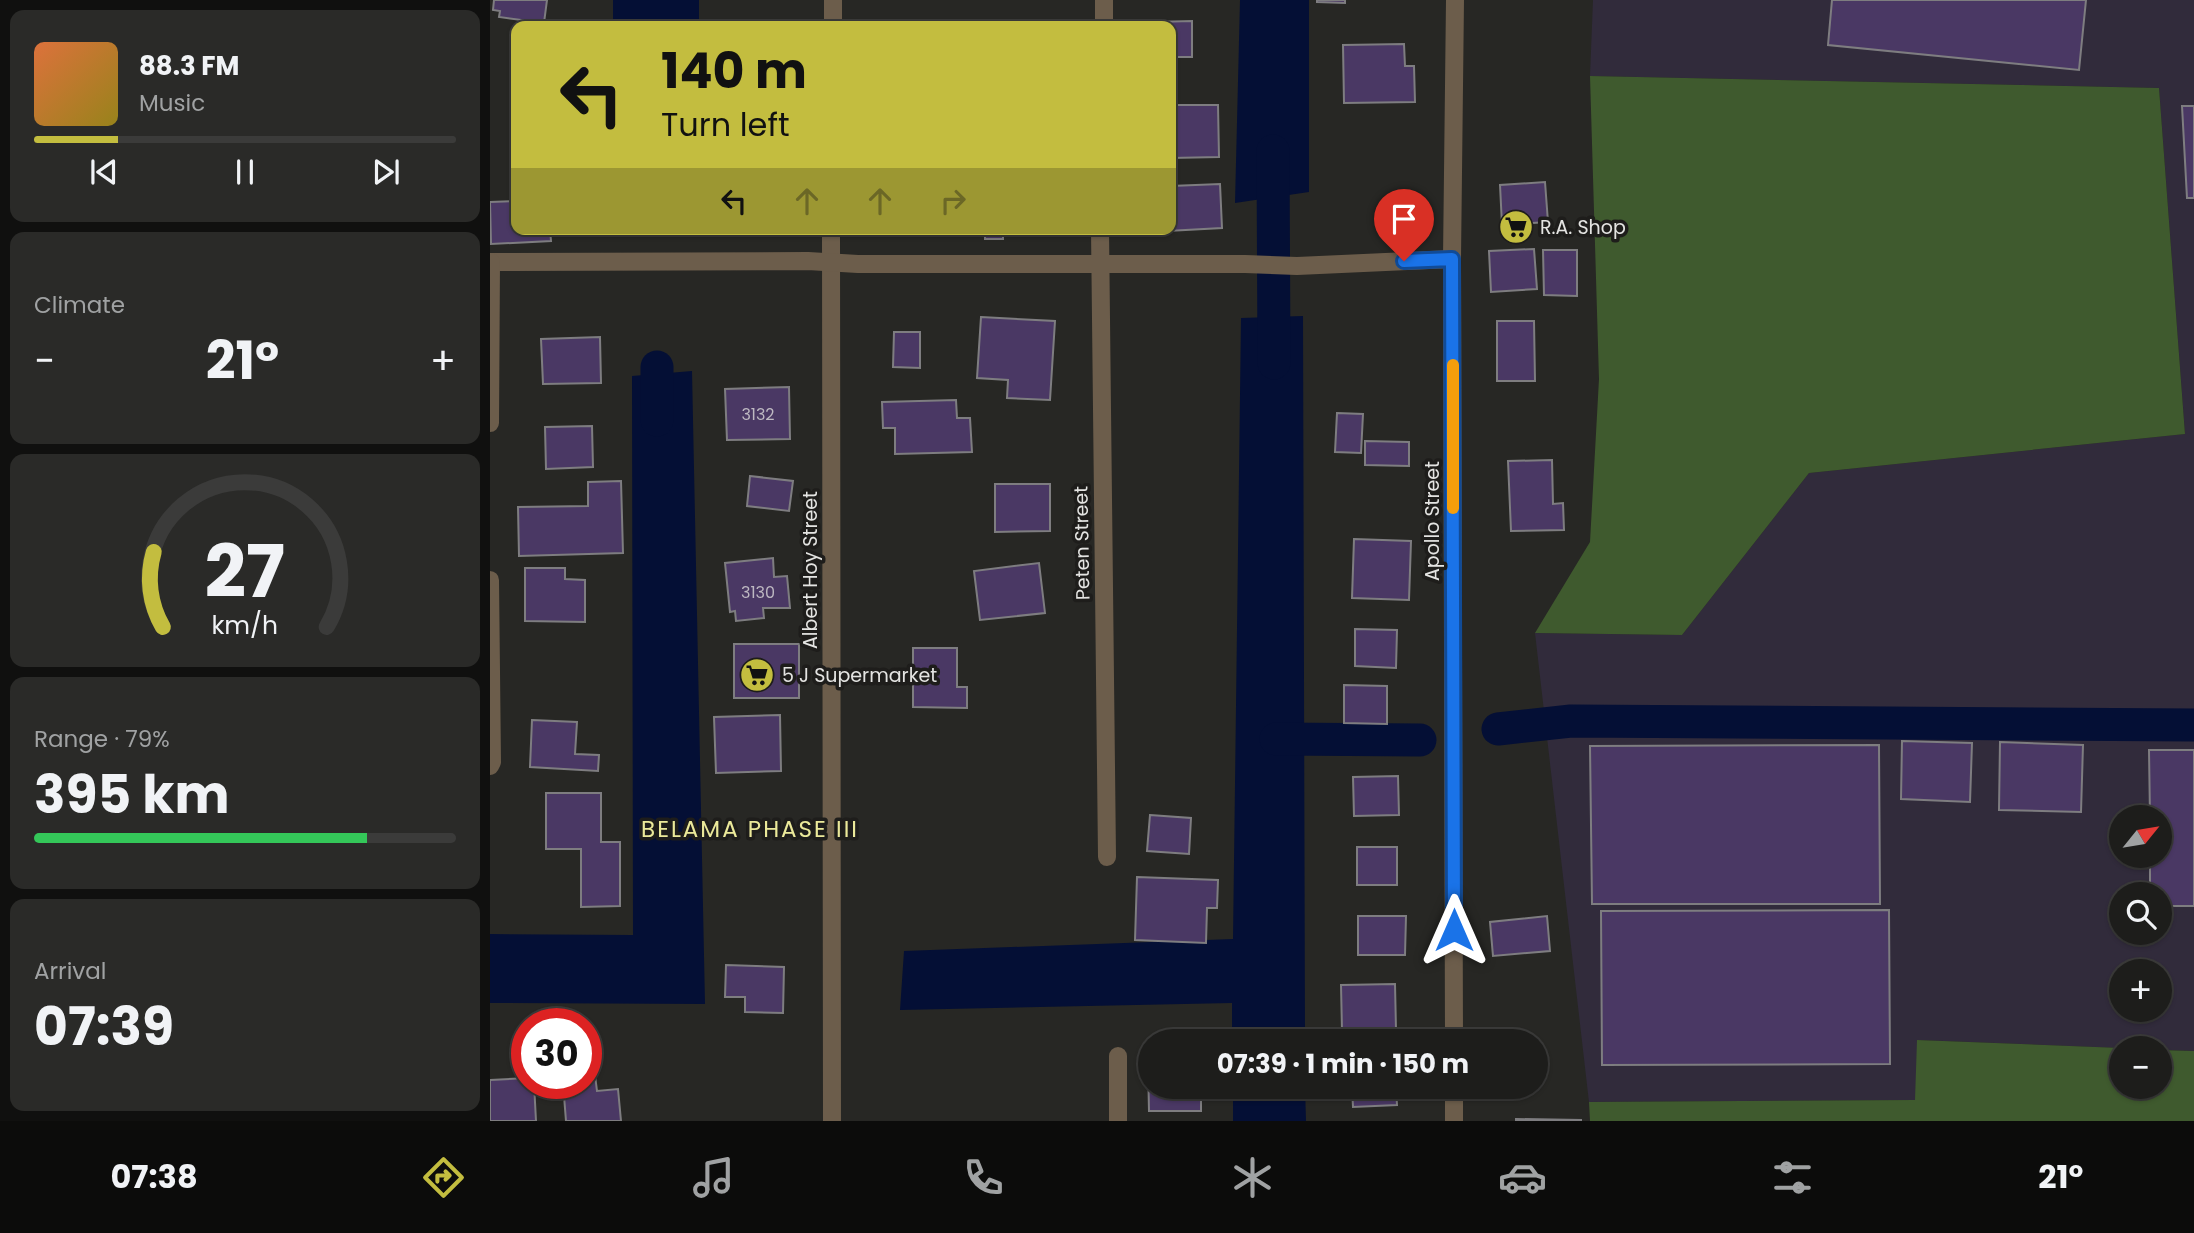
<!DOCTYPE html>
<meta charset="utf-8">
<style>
body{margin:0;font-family:Poppins,sans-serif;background:#2a2a28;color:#f1f3f6;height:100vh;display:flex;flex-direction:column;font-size:26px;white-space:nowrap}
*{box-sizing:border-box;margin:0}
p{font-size:23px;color:#a0a2a3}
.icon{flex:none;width:38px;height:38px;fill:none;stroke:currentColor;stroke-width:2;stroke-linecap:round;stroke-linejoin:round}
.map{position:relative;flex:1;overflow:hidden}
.details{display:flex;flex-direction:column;gap:10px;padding:10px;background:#10100f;width:490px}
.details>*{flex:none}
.guide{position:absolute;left:21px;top:21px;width:665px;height:214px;border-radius:14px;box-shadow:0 2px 5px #0004,0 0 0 2px #3b3b3a;background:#c3bd3f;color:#111;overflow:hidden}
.needle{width:46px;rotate:60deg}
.fabs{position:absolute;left:1619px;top:805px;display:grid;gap:14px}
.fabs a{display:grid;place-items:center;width:63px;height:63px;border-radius:50%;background:#1d1d1b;box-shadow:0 2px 5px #0004,0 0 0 2px #3b3b3a;font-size:35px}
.speed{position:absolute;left:21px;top:1008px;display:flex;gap:14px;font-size:35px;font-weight:700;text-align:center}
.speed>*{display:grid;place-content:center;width:91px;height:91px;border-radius:50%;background:#1d1d1b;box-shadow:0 2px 5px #0004,0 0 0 2px #3b3b3a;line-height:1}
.speed .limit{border:10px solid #d22;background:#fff;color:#111}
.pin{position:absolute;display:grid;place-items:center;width:60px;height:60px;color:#fff;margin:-72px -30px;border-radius:50% 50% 50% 0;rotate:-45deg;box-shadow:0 0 7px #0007}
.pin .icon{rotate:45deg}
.me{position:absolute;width:77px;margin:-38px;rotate:0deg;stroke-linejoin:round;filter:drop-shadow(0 0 5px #0008)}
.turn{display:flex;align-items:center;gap:24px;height:147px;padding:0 35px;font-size:32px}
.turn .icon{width:91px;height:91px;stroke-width:2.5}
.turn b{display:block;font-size:49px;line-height:60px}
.lanes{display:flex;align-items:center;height:66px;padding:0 35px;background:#0003;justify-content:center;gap:35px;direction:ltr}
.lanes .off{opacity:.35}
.big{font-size:52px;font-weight:700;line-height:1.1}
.details .tile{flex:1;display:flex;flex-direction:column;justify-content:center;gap:10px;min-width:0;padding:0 24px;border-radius:14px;background:#2a2a28}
.details .dial{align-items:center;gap:0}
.dial svg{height:182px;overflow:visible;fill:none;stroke:#3b3b3a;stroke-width:7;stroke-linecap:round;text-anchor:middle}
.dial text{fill:#f1f3f6;stroke:none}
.song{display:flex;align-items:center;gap:21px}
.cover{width:84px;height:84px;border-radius:10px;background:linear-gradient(135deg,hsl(20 70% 55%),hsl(50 70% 35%))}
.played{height:7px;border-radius:4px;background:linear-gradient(90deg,#c3bd3f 20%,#3b3b3a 20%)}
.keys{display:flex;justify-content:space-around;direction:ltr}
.heat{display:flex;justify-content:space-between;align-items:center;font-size:38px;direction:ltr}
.charge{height:10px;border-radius:5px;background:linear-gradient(90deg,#34c759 79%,#3b3b3a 0)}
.trip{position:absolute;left:648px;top:1029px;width:410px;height:70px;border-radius:35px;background:#1d1d1b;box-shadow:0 2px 5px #0004,0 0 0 2px #3b3b3a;font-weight:700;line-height:70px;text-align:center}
.dock{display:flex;height:112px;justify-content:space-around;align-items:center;background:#0c0c0b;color:#a0a2a3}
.dock .icon{width:49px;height:49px}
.dock .active{color:#c3bd3f}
.dock b{font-size:32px;color:#f1f3f6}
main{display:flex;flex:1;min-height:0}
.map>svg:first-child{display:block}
</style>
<main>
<section class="details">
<div class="tile">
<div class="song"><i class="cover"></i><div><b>88.3 FM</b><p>Music</p></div></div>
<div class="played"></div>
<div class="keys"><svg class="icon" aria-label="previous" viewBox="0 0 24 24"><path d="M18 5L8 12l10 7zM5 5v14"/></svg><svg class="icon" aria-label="pause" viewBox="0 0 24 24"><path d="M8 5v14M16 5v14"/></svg><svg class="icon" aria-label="next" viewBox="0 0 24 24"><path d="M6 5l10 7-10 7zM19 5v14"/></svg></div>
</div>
<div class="tile"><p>Climate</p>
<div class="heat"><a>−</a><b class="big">21°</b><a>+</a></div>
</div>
<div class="tile dial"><svg viewBox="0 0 100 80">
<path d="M14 69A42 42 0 1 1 86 69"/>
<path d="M14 69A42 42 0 0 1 10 36" stroke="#c3bd3f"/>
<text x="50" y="56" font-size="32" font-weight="700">27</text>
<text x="50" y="72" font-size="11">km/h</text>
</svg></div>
<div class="tile"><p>Range · 79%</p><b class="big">395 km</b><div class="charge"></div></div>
<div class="tile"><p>Arrival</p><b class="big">07:39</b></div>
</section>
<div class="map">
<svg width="1704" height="1121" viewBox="0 0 1704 1121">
<rect width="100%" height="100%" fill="#272724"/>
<path fill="#312b3b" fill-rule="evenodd" d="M1103 0H1704V1051L1428 1040 1426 1100 1099 1102 1045 633 1192 635 1319 473 1695 434 1669 88 1100 76ZM1631 817H1670V856H1631ZM1631 894H1670V933H1631ZM1631 971H1670V1010H1631Z"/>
<g fill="#3f5a2e">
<polygon points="1100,76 1669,88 1695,434 1319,473 1192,635 1045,633 1100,542 1109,379"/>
<polygon points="1427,1040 1631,1048 1631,1087 1670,1087 1670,1050 1704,1051 1704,1121 1100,1121 1099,1102 1425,1100"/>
</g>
<g fill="#040f35">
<rect x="123" y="0" width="86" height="26"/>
<polygon points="750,0 819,0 819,192 745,203"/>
<polygon points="813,316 815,1041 742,1041 742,1003 410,1010 414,951 743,939 751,318"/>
<polygon points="202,371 215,1004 0,1003 0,934 143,935 142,376"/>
<polygon points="743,1087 815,1087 816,1121 743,1121"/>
</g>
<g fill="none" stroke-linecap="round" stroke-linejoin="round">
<g stroke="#040f35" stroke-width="33">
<polyline points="783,151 784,363"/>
<polyline points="167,367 167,420"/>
<polyline points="1008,729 1081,721 1704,725"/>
<polyline points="786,739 930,740"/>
</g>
</g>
<g fill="#4a3864" stroke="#7e7d80" stroke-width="2">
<polygon points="4,0 57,0 54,23 9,17 10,11 3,10"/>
<polygon points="827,0 855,0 855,3 827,2"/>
<polygon points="1342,0 1596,0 1589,70 1338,45"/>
<polygon points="702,21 702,57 681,57 681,26 663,26 663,22"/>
<polygon points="914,44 915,66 924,66 925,102 854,103 853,45"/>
<polygon points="681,105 728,105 729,157 681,158"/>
<polygon points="1692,106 1704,106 1704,198 1697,198"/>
<polygon points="1055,182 1058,222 1012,225 1010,185"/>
<polygon points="730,184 732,228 677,231 681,229 681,186"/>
<polygon points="26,201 26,229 60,229 61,241 1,244 0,202"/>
<rect x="495" y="229" width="18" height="10"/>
<polygon points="1044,249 1047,289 1001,292 999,251"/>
<polygon points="1053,250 1087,250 1087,296 1054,295"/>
<polygon points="491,317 565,321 560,400 517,398 518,380 487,378"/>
<polygon points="1007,321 1044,321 1045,381 1007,381"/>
<polygon points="404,332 430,332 430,368 403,367"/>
<polygon points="110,337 111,383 53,384 51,339"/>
<polygon points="299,387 300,439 237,440 235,389"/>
<polygon points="466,400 467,418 480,418 482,452 405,454 405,428 393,428 392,402"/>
<polygon points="847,413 873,414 871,453 845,452"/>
<polygon points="102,426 103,467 56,469 55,427"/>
<polygon points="875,441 919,442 919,466 875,465"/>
<polygon points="1062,460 1063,504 1073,503 1074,530 1021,531 1018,461"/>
<polygon points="260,476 303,481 299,511 257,506"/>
<polygon points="131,481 133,553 29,556 28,507 98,506 98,482"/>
<polygon points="505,484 560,484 560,531 505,532"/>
<polygon points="864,539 921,541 919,600 862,598"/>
<polygon points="283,558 284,577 297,576 300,608 273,608 274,618 246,621 245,611 240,612 235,563"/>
<polygon points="549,563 555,613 490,620 484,571"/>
<polygon points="35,568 75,568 75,579 95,580 95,622 35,621"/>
<polygon points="865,629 907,630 906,668 865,666"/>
<rect x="244" y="644" width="65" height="54"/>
<polygon points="423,648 467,648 467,687 477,687 477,708 423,707"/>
<polygon points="854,685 897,686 897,724 854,723"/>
<polygon points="290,715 291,771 226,773 224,717"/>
<polygon points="42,720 87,722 85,754 109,755 108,771 40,767"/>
<polygon points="1412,741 1482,743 1480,802 1411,799"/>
<polygon points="1510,742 1593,745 1591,812 1509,810"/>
<polygon points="1389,745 1390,904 1102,904 1100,746"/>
<polygon points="1659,750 1704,750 1704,906 1670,906 1670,894 1660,894 1660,856 1670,856 1670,817 1660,817"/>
<polygon points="908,776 909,815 864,816 863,777"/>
<polygon points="56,793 111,793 111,842 130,842 130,906 91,907 91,849 56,849"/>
<polygon points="660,815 701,818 699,854 657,851"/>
<rect x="867" y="847" width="40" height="38"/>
<polygon points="647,877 728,880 727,908 717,908 716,943 645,940"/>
<polygon points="1399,910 1400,1064 1112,1065 1111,911"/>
<polygon points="868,916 916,916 915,955 868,955"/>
<polygon points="1057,916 1060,951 1003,956 1000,922"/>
<polygon points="236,965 294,967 293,1013 255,1012 255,997 235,997"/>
<polygon points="905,984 906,1030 852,1031 851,985"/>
<polygon points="658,1064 660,1064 660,1087 711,1087 711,1111 659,1111"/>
<polygon points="96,1075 105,1075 107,1091 128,1089 131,1121 76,1121 73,1083 96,1083"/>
<polygon points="37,1078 37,1083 44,1083 46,1121 0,1121 0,1080"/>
<polygon points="862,1087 906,1087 907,1105 863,1107"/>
<polygon points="1026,1119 1091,1120 1091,1121 1026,1121"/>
</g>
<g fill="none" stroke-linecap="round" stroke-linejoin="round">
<g stroke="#6c5d4b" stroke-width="18">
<polyline points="343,26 343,0"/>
<polyline points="614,26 614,0"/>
<polyline points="341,229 342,1121"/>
<polyline points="610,229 617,857"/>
<polyline points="0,262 318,261 368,264 755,264 807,266 962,259"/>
<polyline points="0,423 1,262"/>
<polyline points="0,580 2,762 0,766"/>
<polyline points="964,1041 962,259 965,0"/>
<polyline points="964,1087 964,1121"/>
<polyline points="628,1121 628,1056"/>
</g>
</g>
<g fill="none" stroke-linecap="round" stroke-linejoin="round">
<g stroke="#114b97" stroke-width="18">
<polyline id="route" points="914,261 962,259 964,930"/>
</g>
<use href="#route" stroke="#1a73e8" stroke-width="12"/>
<polyline stroke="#f59e0b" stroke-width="12" points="963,365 963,508"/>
</g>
<defs>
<g id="supermarket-disc" transform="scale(1.75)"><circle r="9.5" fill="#c3bd3f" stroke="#1e1d1b"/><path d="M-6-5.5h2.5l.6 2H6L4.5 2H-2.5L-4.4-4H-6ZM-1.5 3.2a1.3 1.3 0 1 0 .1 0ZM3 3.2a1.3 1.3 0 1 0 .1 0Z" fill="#111"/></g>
</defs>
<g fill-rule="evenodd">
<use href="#supermarket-disc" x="1026" y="227"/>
<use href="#supermarket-disc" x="267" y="675"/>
</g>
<g text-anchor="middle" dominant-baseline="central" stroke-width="7" stroke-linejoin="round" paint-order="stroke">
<g font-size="16" fill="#beb9c2">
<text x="268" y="414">3132</text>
<text x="268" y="592">3130</text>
</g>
<g font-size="19" fill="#e4e4e2" stroke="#1e1d1b" text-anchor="start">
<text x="1050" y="227">R.A. Shop</text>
<text x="292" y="675">5 J Supermarket</text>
</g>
<g font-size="19" fill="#e4e4e2" stroke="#1e1d1b">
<text transform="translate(942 521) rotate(-90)">Apollo Street</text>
<text transform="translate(592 543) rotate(-91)">Peten Street</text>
<text transform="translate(320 570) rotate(-90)">Albert Hoy Street</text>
</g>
<g font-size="23" letter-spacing="2" fill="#ebe99a" stroke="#1e1d1b">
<text x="260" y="829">BELAMA PHASE III</text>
</g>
</g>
</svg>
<div class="fabs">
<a><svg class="needle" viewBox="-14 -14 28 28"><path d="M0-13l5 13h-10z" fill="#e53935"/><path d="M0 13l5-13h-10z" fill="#a0a2a3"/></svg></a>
<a><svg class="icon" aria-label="search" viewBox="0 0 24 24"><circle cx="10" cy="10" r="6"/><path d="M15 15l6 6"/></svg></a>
<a>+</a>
<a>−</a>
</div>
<div class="speed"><div class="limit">30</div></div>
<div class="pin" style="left:914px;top:261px;background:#d93025"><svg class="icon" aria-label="arrive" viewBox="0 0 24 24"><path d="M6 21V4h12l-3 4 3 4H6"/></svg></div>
<svg class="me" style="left:964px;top:930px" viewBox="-20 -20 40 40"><path d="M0-17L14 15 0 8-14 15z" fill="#1a73e8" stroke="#fff" stroke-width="4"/></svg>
<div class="trip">07:39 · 1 min · 150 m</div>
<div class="guide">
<div class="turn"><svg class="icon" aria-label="left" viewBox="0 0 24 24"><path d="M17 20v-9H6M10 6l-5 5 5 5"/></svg><div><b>140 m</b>Turn left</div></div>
<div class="lanes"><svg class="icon" aria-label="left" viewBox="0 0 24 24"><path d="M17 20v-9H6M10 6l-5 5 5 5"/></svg><svg class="icon off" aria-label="ahead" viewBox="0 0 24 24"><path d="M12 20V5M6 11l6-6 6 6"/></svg><svg class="icon off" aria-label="ahead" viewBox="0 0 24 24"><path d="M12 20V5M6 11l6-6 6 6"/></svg><svg class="icon off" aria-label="right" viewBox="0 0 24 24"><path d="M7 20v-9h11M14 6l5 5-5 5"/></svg></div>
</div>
</div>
</main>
<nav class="dock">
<b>07:38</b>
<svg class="icon active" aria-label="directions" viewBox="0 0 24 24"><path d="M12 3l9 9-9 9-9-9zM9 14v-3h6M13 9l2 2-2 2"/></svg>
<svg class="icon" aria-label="music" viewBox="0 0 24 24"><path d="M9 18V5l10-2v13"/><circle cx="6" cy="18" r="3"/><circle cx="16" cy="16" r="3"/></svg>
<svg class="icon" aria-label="phone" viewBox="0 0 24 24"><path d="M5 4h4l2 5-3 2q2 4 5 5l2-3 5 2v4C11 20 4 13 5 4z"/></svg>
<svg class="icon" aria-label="climate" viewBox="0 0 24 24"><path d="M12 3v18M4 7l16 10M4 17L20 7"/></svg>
<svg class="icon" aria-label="car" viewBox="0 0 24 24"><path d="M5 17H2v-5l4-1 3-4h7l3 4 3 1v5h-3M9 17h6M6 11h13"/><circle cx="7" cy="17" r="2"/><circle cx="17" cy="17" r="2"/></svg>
<svg class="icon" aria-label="filters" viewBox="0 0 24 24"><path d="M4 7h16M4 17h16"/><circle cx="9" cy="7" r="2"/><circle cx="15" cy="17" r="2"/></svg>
<b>21°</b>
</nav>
